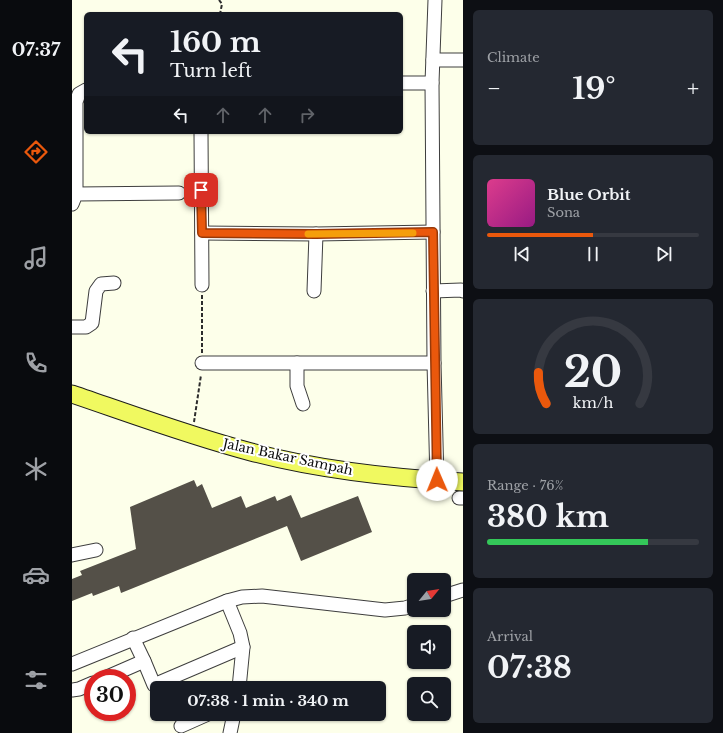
<!DOCTYPE html>
<meta charset="utf-8">
<style>
body{margin:0;font-family:"Libre Baskerville",serif;background:#242831;color:#f1f3f6;height:100vh;display:flex;flex-direction:column;font-size:15px;white-space:nowrap}
*{box-sizing:border-box;margin:0}
p{font-size:13px;color:#9ea1a6}
.icon{flex:none;width:22px;height:22px;fill:none;stroke:currentColor;stroke-width:2;stroke-linecap:round;stroke-linejoin:round}
.map{position:relative;flex:1;overflow:hidden}
.sheet{display:flex;flex-direction:column;gap:10px;padding:10px;background:#0d0f14;width:260px}
.sheet>*{flex:none}
.banner{position:absolute;left:12px;top:12px;width:319px;height:122px;border-radius:6px;box-shadow:0 1px 3px #0004;background:#171b24;color:#f1f3f6;overflow:hidden}
.needle{width:26px;rotate:60deg}
.buttons{position:absolute;left:335px;top:573px;display:grid;gap:8px}
.buttons a{display:grid;place-items:center;width:44px;height:44px;border-radius:6px;background:#171b24;box-shadow:0 1px 3px #0004;font-size:20px}
.speed{position:absolute;left:12px;top:669px;display:flex;gap:8px;font-size:20px;font-weight:700;text-align:center}
.speed>*{display:grid;place-content:center;width:52px;height:52px;border-radius:50%;background:#171b24;box-shadow:0 1px 3px #0004;line-height:1}
.speed .limit{border:6px solid #d22;background:#fff;color:#111}
.pin{position:absolute;display:grid;place-items:center;width:34px;height:34px;color:#fff;margin:-17px;border-radius:8px;box-shadow:0 2px 6px #0006}
.me{position:absolute;width:44px;margin:-22px;rotate:359deg;stroke-linejoin:round;filter:drop-shadow(0 0 3px #0008)}
.turn{display:flex;align-items:center;gap:14px;height:84px;padding:0 20px;font-size:18px}
.turn .icon{width:52px;height:52px;stroke-width:2.5}
.turn b{display:block;font-size:28px;line-height:34px}
.lanes{display:flex;align-items:center;height:38px;padding:0 20px;background:#0003;justify-content:center;gap:20px;direction:ltr}
.lanes .off{opacity:.35}
.big{font-size:30px;font-weight:700;line-height:1.1}
.sheet .card{flex:1;display:flex;flex-direction:column;justify-content:center;gap:6px;min-width:0;padding:0 14px;border-radius:6px;background:#242831}
.sheet .dial{align-items:center;gap:0}
.dial svg{height:104px;overflow:visible;fill:none;stroke:#363941;stroke-width:7;stroke-linecap:round;text-anchor:middle}
.dial text{fill:#f1f3f6;stroke:none}
.song{display:flex;align-items:center;gap:12px}
.cover{width:48px;height:48px;border-radius:6px;background:linear-gradient(135deg,hsl(330 70% 55%),hsl(310 70% 35%))}
.played{height:4px;border-radius:2px;background:linear-gradient(90deg,#ea580c 50%,#363941 50%)}
.keys{display:flex;justify-content:space-around;direction:ltr}
.heat{display:flex;justify-content:space-between;align-items:center;font-size:22px;direction:ltr}
.charge{height:6px;border-radius:3px;background:linear-gradient(90deg,#34c759 76%,#363941 0)}
.trip{position:absolute;left:78px;top:681px;width:236px;height:40px;border-radius:6px;background:#171b24;box-shadow:0 1px 3px #0004;font-weight:700;line-height:40px;text-align:center}
main{display:flex;flex:1;min-height:0}
.tab-bar{display:flex;flex-direction:column;width:72px;justify-content:space-around;align-items:center;background:#090b0e;color:#9ea1a6}
.tab-bar .icon{width:28px;height:28px}
.tab-bar .on{color:#ea580c}
.tab-bar b{font-size:18px;color:#f1f3f6}
.map>svg:first-child{display:block}
</style>
<main>
<nav class="tab-bar">
<b>07:37</b>
<svg class="icon on" aria-label="directions" viewBox="0 0 24 24"><path d="M12 3l9 9-9 9-9-9zM9 14v-3h6M13 9l2 2-2 2"/></svg>
<svg class="icon" aria-label="music" viewBox="0 0 24 24"><path d="M9 18V5l10-2v13"/><circle cx="6" cy="18" r="3"/><circle cx="16" cy="16" r="3"/></svg>
<svg class="icon" aria-label="phone" viewBox="0 0 24 24"><path d="M5 4h4l2 5-3 2q2 4 5 5l2-3 5 2v4C11 20 4 13 5 4z"/></svg>
<svg class="icon" aria-label="climate" viewBox="0 0 24 24"><path d="M12 3v18M4 7l16 10M4 17L20 7"/></svg>
<svg class="icon" aria-label="car" viewBox="0 0 24 24"><path d="M5 17H2v-5l4-1 3-4h7l3 4 3 1v5h-3M9 17h6M6 11h13"/><circle cx="7" cy="17" r="2"/><circle cx="17" cy="17" r="2"/></svg>
<svg class="icon" aria-label="filters" viewBox="0 0 24 24"><path d="M4 7h16M4 17h16"/><circle cx="9" cy="7" r="2"/><circle cx="15" cy="17" r="2"/></svg>
</nav>
<div class="map">
<svg width="391" height="733" viewBox="0 0 391 733">
<rect width="100%" height="100%" fill="#fdffea"/>
<polygon fill="#545048" points="122,480 125,487 130,484 140,508 169,496 174,508 203,496 205,501 219,495 229,518 286,496 300,532 229,561 215,526 49,593 47,586 21,596 20,593 0,601 0,579 10,575 8,571 64,549 58,507"/>
<g fill="none" stroke-linecap="round" stroke-linejoin="round">
<g stroke="#3e3e3e" stroke-width="15">
<g id="minor">
<polyline points="363,0 360,83 362,363 365,481"/>
<polyline points="361,60 391,60"/>
<polyline points="329,83 360,83"/>
<polyline points="129,132 130,285"/>
<polyline points="4,194 4,102 7,94 14,90"/>
<polyline points="0,204 4,194 107,193"/>
<polyline points="130,233 244,234 361,232"/>
<polyline points="242,291 244,234"/>
<polyline points="361,291 389,290 391,291"/>
<polyline points="0,327 14,327 20,323 24,291 29,284 42,283"/>
<polyline points="130,363 362,363"/>
<polyline points="225,363 225,386 231,404"/>
<polyline points="387,498 391,498"/>
<polyline points="0,555 24,550"/>
<polyline points="372,596 391,590"/>
<polyline points="155,601 168,633 171,647 167,688"/>
<polyline points="72,661 82,685 171,647"/>
<polyline points="0,664 155,601 170,597 190,596 313,610 333,608 342,605"/>
<polyline points="33,678 72,661 61,638"/>
<polyline points="0,690 7,689 21,683"/>
<polyline points="109,726 136,714"/>
<polyline points="158,733 162,714"/>
</g>
</g>
<g stroke="#1c1c1c" stroke-width="19">
<path id="major" d="M0 394C59 414 118 436 179 452 247 470 320 478 391 482"/>
</g>
<g stroke="#2d2d2d" stroke-width="2" stroke-dasharray="4 2" stroke-linecap="butt">
<polyline points="147,0 150,4 148,14"/>
<polyline points="130,295 130,353"/>
<polyline points="122,422 129,375"/>
</g>
<use href="#minor" stroke="#fff" stroke-width="13"/>
<use href="#major" stroke="#f0f960" stroke-width="17"/>
</g>
<g fill="none" stroke-linecap="round" stroke-linejoin="round">
<g stroke="#983908" stroke-width="10">
<polyline id="route" points="129,190 130,233 244,234 361,232 365,480"/>
</g>
<use href="#route" stroke="#ea580c" stroke-width="7"/>
<polyline stroke="#f59e0b" stroke-width="7" points="236,234 341,233"/>
</g>
<g text-anchor="middle" dominant-baseline="central" stroke-width="4" stroke-linejoin="round" paint-order="stroke">
<g font-size="13" fill="#0b0b0b" stroke="#fff">
<text transform="translate(216 457) rotate(12)">Jalan Bakar Sampah</text>
</g>
</g>
</svg>
<div class="buttons">
<a><svg class="needle" viewBox="-14 -14 28 28"><path d="M0-13l5 13h-10z" fill="#e53935"/><path d="M0 13l5-13h-10z" fill="#9ea1a6"/></svg></a>
<a><svg class="icon" aria-label="sound" viewBox="0 0 24 24"><path d="M4 9h4l5-4v14l-5-4H4zM17 9q2 3 0 6"/></svg></a>
<a><svg class="icon" aria-label="search" viewBox="0 0 24 24"><circle cx="10" cy="10" r="6"/><path d="M15 15l6 6"/></svg></a>
</div>
<div class="speed"><div class="limit">30</div></div>
<div class="pin" style="left:129px;top:190px;background:#d93025"><svg class="icon" aria-label="arrive" viewBox="0 0 24 24"><path d="M6 21V4h12l-3 4 3 4H6"/></svg></div>
<svg class="me" style="left:365px;top:480px" viewBox="-20 -20 40 40"><circle r="19" fill="#fff"/><path d="M0-13L10 11 0 6-10 11z" fill="#ea580c"/></svg>
<div class="trip">07:38 · 1 min · 340 m</div>
<div class="banner">
<div class="turn"><svg class="icon" aria-label="left" viewBox="0 0 24 24"><path d="M17 20v-9H6M10 6l-5 5 5 5"/></svg><div><b>160 m</b>Turn left</div></div>
<div class="lanes"><svg class="icon" aria-label="left" viewBox="0 0 24 24"><path d="M17 20v-9H6M10 6l-5 5 5 5"/></svg><svg class="icon off" aria-label="ahead" viewBox="0 0 24 24"><path d="M12 20V5M6 11l6-6 6 6"/></svg><svg class="icon off" aria-label="ahead" viewBox="0 0 24 24"><path d="M12 20V5M6 11l6-6 6 6"/></svg><svg class="icon off" aria-label="right" viewBox="0 0 24 24"><path d="M7 20v-9h11M14 6l5 5-5 5"/></svg></div>
</div>
</div>
<section class="sheet">
<div class="card"><p>Climate</p>
<div class="heat"><a>−</a><b class="big">19°</b><a>+</a></div>
</div>
<div class="card">
<div class="song"><i class="cover"></i><div><b>Blue Orbit</b><p>Sona</p></div></div>
<div class="played"></div>
<div class="keys"><svg class="icon" aria-label="previous" viewBox="0 0 24 24"><path d="M18 5L8 12l10 7zM5 5v14"/></svg><svg class="icon" aria-label="pause" viewBox="0 0 24 24"><path d="M8 5v14M16 5v14"/></svg><svg class="icon" aria-label="next" viewBox="0 0 24 24"><path d="M6 5l10 7-10 7zM19 5v14"/></svg></div>
</div>
<div class="card dial"><svg viewBox="0 0 100 80">
<path d="M14 69A42 42 0 1 1 86 69"/>
<path d="M14 69A42 42 0 0 1 8 45" stroke="#ea580c"/>
<text x="50" y="56" font-size="32" font-weight="700">20</text>
<text x="50" y="72" font-size="11">km/h</text>
</svg></div>
<div class="card"><p>Range · 76%</p><b class="big">380 km</b><div class="charge"></div></div>
<div class="card"><p>Arrival</p><b class="big">07:38</b></div>
</section>
</main>
